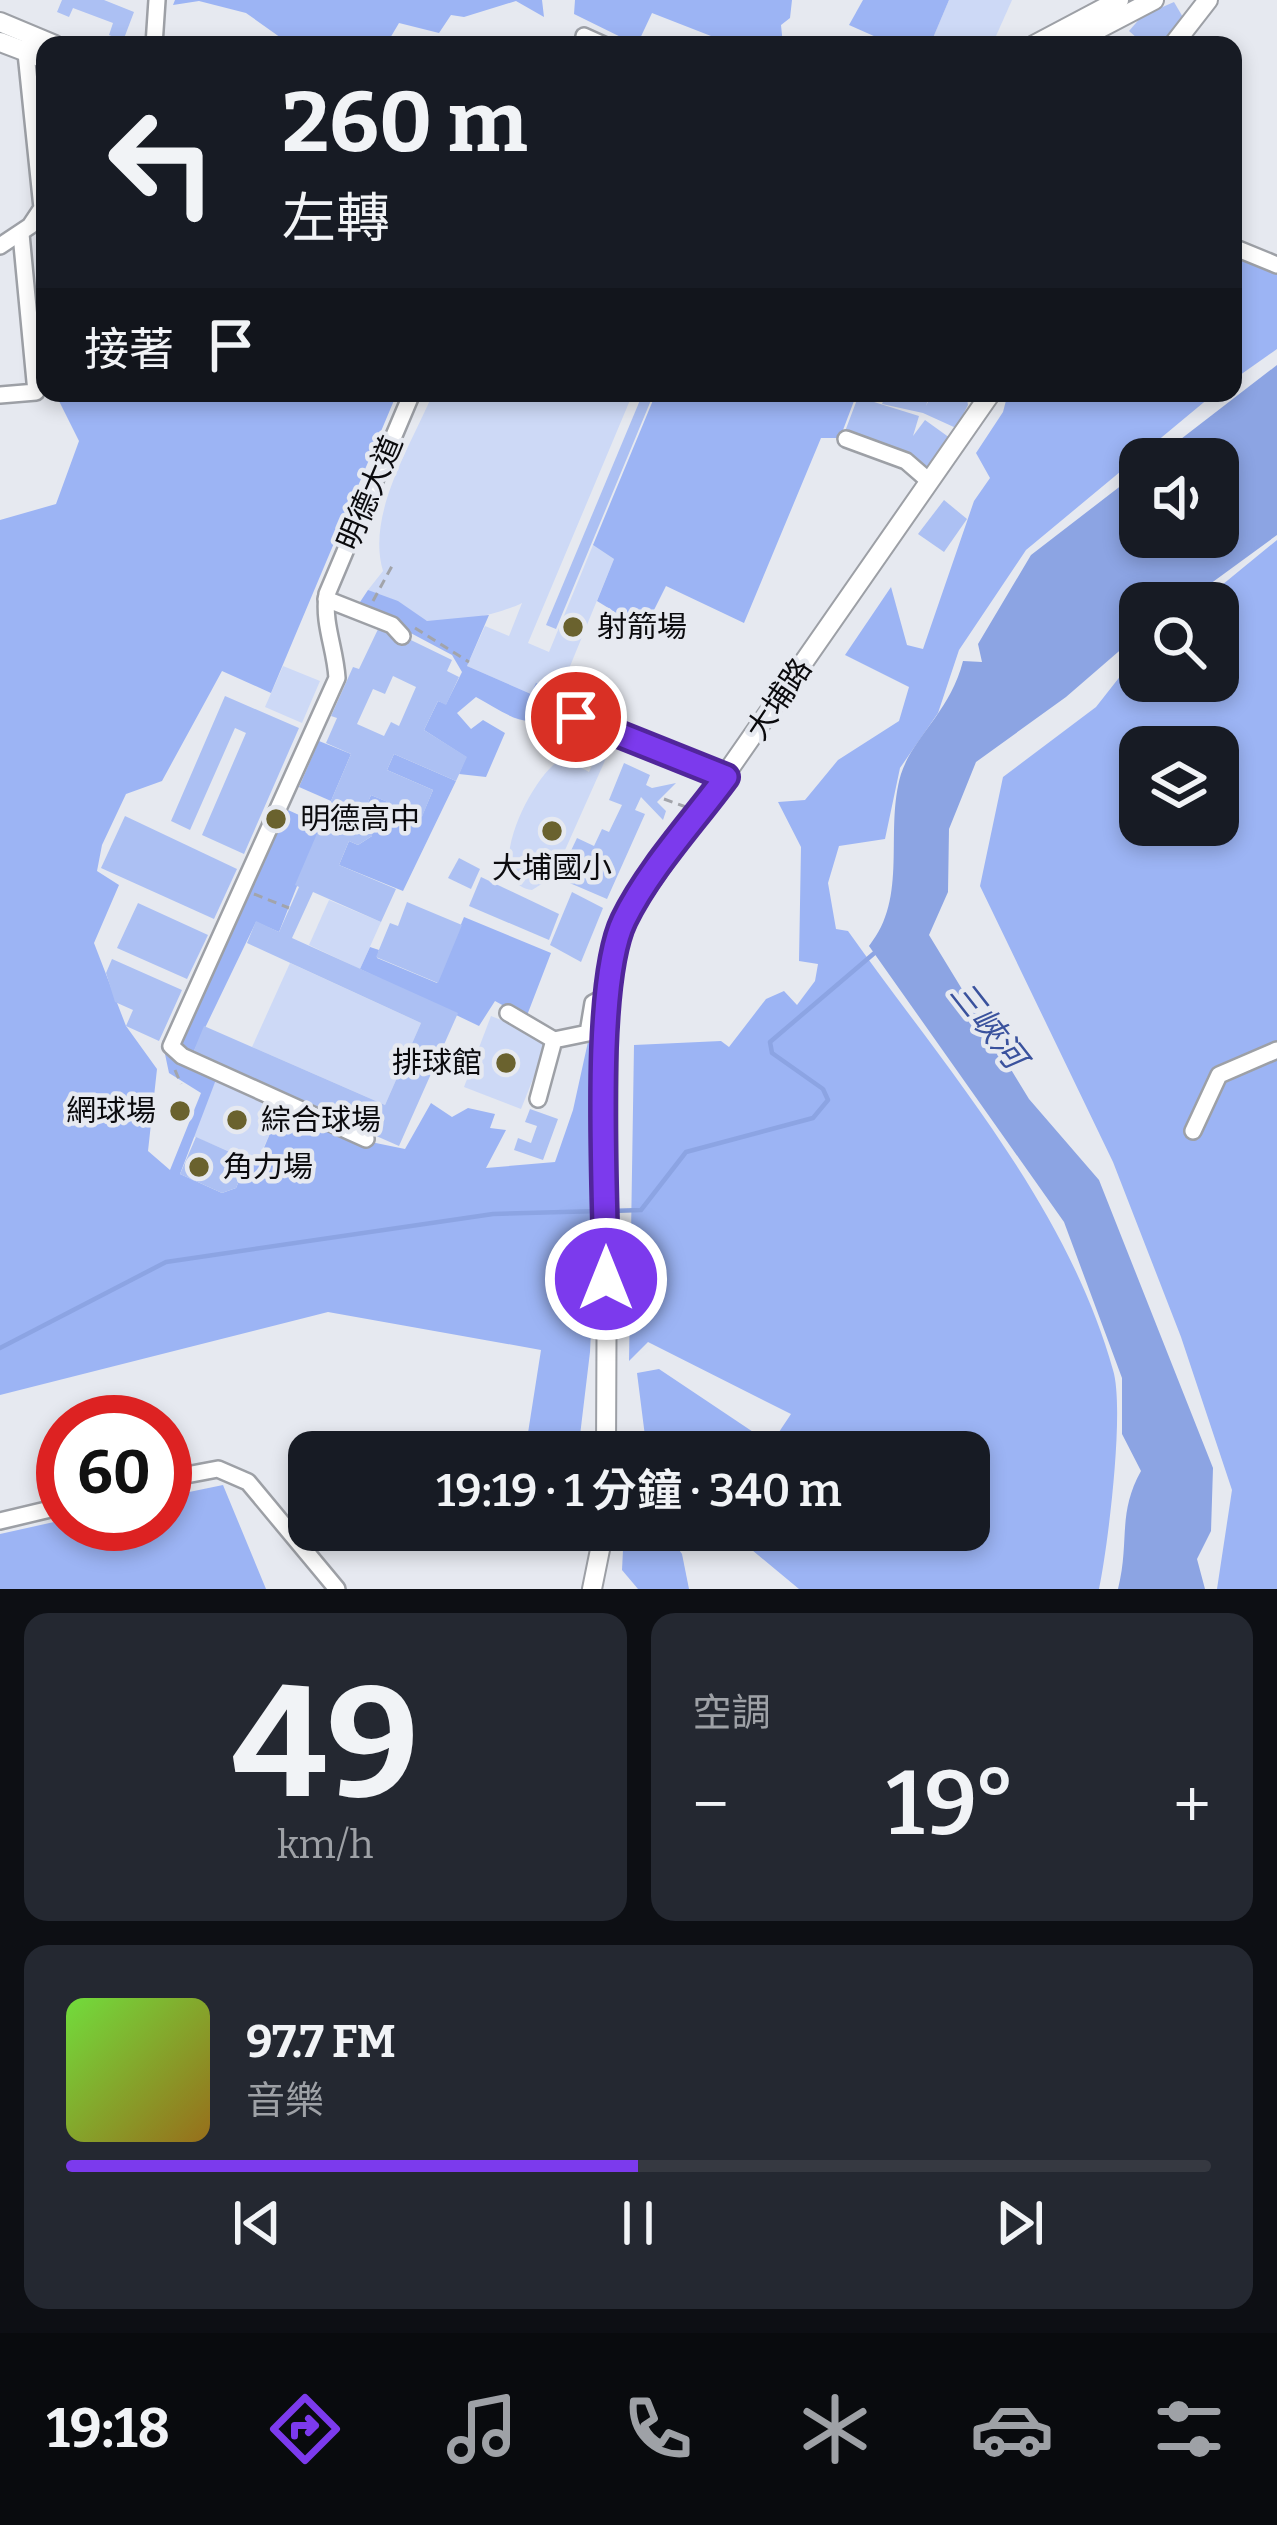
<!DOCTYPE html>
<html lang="zh-TW">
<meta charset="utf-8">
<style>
body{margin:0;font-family:Bitter,"Noto Sans TC",serif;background:#242831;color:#f1f3f6;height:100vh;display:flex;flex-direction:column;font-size:45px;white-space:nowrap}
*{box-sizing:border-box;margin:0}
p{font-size:39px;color:#9ea1a6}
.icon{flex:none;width:66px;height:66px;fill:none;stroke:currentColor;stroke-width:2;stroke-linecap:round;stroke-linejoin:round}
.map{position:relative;height:1589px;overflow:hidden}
.drawer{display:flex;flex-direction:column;gap:24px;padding:24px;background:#0d0f14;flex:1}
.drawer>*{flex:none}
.banner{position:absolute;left:36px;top:36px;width:1206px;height:366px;border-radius:24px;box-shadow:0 6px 18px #0003;background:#171b24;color:#f1f3f6;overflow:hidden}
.controls{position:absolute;left:1119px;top:438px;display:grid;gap:24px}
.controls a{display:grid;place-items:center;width:120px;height:120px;border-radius:24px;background:#171b24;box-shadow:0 6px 18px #0003;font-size:60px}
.speed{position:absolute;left:36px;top:1395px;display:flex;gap:24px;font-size:60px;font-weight:700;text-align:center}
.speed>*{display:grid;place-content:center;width:156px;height:156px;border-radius:50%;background:#171b24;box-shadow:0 6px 18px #0003;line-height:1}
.speed .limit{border:18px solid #d22;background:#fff;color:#111}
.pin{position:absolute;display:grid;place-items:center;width:102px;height:102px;color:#fff;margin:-51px;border:6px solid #fff;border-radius:50%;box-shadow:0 3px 12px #0007}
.me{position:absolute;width:132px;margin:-66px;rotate:0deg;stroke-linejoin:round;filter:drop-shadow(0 0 9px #0008)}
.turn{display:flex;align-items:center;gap:42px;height:252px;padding:0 48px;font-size:54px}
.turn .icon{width:156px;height:156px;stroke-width:2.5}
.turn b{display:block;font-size:84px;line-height:102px}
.then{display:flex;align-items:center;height:114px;padding:0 48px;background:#0003;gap:24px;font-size:45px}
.big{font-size:90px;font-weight:600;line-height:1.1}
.drawer .card{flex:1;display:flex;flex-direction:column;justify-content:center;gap:18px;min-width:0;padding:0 42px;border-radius:24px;background:#242831}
.drawer .dial{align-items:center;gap:0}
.dial b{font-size:156px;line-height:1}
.song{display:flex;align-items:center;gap:36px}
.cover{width:144px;height:144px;border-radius:18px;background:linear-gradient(135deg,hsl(100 70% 55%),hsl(40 70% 35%))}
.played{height:12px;border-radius:6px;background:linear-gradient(90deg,#7c3aed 50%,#363941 50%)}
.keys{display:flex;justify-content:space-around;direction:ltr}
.heat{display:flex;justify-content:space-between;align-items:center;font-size:66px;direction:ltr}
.drawer .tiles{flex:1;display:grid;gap:24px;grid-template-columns:1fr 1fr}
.card:last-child{grid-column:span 2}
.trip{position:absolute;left:288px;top:1431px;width:702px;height:120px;border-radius:24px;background:#171b24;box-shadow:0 6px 18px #0003;font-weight:600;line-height:120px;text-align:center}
.menu{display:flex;height:192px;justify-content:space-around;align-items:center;background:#090b0e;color:#9ea1a6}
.menu .icon{width:84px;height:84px}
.menu .active{color:#7c3aed}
.menu b{font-size:54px;color:#f1f3f6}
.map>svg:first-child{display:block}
</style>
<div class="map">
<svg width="1277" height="1589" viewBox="0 0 1277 1589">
<rect width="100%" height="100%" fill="#e6e9f0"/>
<g fill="#cdd9f6">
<polygon points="949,0 1012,0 992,45 930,45"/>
<path d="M433 393H633L528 643 549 652 593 545 614 559 559 693 536 684 531 694 467 666 485 626 509 636 522 603C503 613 449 626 427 621 423 620 374 594 368 590L383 571C366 514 411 446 433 393Z"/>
<polygon points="283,666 320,681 302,723 265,707"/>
<path d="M598 752 607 756 553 877 532 890C476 882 536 767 564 758L589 772Z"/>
<polygon points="329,900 381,922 360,969 309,945"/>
<polygon points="290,963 421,1023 385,1105 252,1047"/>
<polygon points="491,1016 549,1039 521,1109 464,1087"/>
<polygon points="217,1077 282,1105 257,1163 192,1136"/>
</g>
<g fill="#9cb4f4" fill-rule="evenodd">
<polygon points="175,0 542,0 544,17 516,1 464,17 451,15 439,33 399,23 386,45 291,45 246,13 199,1 173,5"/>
<polygon points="575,0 792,0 790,18 781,25 783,45 734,45 652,13 637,45 574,14"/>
<polygon points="863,0 949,0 930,45 894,45 849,25"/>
<polygon points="1233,253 1277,272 1277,349 1233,380"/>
<polygon points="55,393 381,393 395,398 271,693 222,671 162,781 126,794 102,845 97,871 119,885 94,943 126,1026 157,1069 148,1151 170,1170 201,1093 169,1073 162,1040 181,1060 217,1077 180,1174 222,1193 236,1188 248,1160 258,1162 282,1105 366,1141 405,1149 431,1103 452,1117 468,1108 495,1114 490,1128 506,1130 486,1168 555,1162 573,1110 593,1019 591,1074 603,1077 590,1352 578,1452 525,1452 541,1350 328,1312 0,1395 0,520 56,504 79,441"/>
<polygon points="656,393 857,393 840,438 821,438 744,623 666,586 644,630 597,601 614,559 593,545"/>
<path d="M1008 393H1215L1026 550 959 650 938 713 900 768 885 839 839 846 828 883 836 929 848 931C946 1069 1067 1205 1113 1370 1125 1409 1108 1546 1099 1589H799L728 1530H969V1452H647L637 1373 659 1369 771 1444 791 1414 648 1342 629 1361 634 1045 721 1041 729 1047 766 999 784 991 797 1005 815 981 818 964 799 961 801 847 778 802 805 800 838 760 899 721 909 687 845 655 891 587 907 645 923 649 974 501 990 478 976 453 1003 412Z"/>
<path d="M1277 540V1589H1217L1232 1490 1181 1337 1113 1162 980 886 1003 777 1096 707 1140 651V681H1218V603H1200ZM1140 747H1218V825H1140Z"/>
<path d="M368 590 398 601 427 621 489 615 467 666 531 694 536 683 559 693C540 741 510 716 476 697L457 713 471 729 483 720 505 733 486 777 459 774 466 757 424 730 438 701 446 704 462 672 452 655 358 605Z"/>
<polygon points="319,741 351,754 331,801 299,787"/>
<polygon points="394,754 456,781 403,891 339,865 349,841 358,845 372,836 372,828 361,819 371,795 422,816 433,790 387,770"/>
<polygon points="288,810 321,825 279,932 256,922 192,1055 177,1046 178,1038"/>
<polygon points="464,917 551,953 526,1018 495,1001 479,1026 360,969 370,947 379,950 377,958 437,983"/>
<polygon points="223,1485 266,1589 0,1589 0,1534 63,1520 63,1524 165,1524 165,1497"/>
<polygon points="624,1530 665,1530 682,1554 689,1589 638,1589 622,1570"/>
</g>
<path fill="#8ca4e3" d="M1277 365V535L1184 603H1140V633L1066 697 976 762 949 829 948 892 929 935 1029 1099 1099 1180 1213 1468 1211 1531 1197 1559 1205 1589H1118C1130 1541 1117 1514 1141 1471L1122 1434V1378L1064 1222 869 946C909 897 884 831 901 774 913 737 950 712 963 661L982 662 978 644 1031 555 1140 471V537H1218V459H1155Z"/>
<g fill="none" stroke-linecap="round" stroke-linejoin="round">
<g stroke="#8ca4e3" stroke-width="4.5">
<polyline points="611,1211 641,1210 686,1152 813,1118 828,1100 823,1089 772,1053 770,1042 878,950"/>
<polyline points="0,1348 166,1262 493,1214 600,1211"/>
</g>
</g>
<g fill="#acc0f3" fill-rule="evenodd">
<polygon points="62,0 104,0 134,12 123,41 109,35 113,23 73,8 69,17 57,12"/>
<polygon points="1174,2 1184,19 1163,45 1145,45 1129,31 1142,16"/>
<polygon points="643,393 654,393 556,629 546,625"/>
<polygon points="868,393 930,393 926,406 932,393 966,393 968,405 956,428 923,413 882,404 884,399"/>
<polygon points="858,397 919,416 913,436 925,420 950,438 925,473 844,434"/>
<polygon points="944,500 967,519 944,552 918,534"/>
<path d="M380 625 452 660 447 671 459 677 446 705 438 701 424 730 467 757 456 781 394 754 387 770 433 790 422 817 371 795 361 819 372 828V836L358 845 349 841 339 865 396 889 381 922 313 892 292 938 458 1013 399 1146 192 1055 204 1026 385 1105 421 1023 247 943 256 921 279 932 299 887 295 885 351 754 326 743 337 718 331 716 353 667 359 669ZM393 676 416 687 399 726 391 722 384 736 357 724 373 689 385 694Z"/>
<polygon points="225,696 299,728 244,854 202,835 246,733 235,728 190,830 171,821"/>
<polygon points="624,763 650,775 646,785 652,788 676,783 657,802 666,811 663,820 641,797 635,810 645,814 607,899 558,878 577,838 594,846 602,829 609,832 622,805 609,800"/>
<polygon points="125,816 237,869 214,919 101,868"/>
<polygon points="459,858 480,869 471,889 448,878"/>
<polygon points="481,877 559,914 549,940 469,906"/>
<polygon points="572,892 603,908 581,962 550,945"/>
<polygon points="407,902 462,925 438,983 376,957 390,923 398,926"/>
<polygon points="138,903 208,935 187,979 117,948"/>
<polygon points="112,959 182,990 159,1041 126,1026 133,1010 115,1002 106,973"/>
<polygon points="530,1109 558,1119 543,1160 514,1150 518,1138 531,1143 537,1126 525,1122"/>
<polygon points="196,1137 248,1160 236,1188 222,1193 180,1174"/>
<polygon points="298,1502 304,1509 309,1505 309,1530 323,1534 308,1545 290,1522 295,1518 289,1510"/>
</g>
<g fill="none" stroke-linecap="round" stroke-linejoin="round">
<g stroke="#9da0a6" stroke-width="20">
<g id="minor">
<polyline points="584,36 604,45"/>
<polyline points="154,45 157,0"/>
<polyline points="0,246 30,226 42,208 26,53 30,42"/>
<polyline points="1233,247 1277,265"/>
<polyline points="0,395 36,392 21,234"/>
<polyline points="846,439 906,461 929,481"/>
<polyline points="326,599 392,625 402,636"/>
<polyline points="576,717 726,777"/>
<polyline points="508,1013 554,1040"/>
<polyline points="538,1099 554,1040 588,1033 593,1003 608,995"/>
<polyline points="1193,1131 1219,1075 1277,1050"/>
<path d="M366 1139 182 1056 171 1046 337 678C335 647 323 625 327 594L412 393"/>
<polyline points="165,1479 218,1469 248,1482 337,1589"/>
<polyline points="0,1521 63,1506"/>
</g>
</g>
<g stroke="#9da0a6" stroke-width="22">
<g id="major">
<polyline points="0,22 55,45"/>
<polyline points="0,42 45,59"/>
<polyline points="1034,45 1119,0"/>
<polyline points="1068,45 1154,0"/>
<polyline points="1173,45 1208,0"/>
<polyline points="606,1452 608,995 622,923 991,393"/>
<polyline points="592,1589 604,1530"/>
</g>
</g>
<g stroke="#a2a4aa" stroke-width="3" stroke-dasharray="9 6" stroke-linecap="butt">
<polyline points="373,601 392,566"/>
<polyline points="415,628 469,662"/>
<polyline points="664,799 686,807"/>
<polyline points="254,894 289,908"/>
<polyline points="175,1070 181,1084"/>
</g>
<use href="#minor" stroke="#fff" stroke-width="15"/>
<use href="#major" stroke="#fff" stroke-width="18"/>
</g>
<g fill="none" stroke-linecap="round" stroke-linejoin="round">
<g stroke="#51269a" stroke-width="30">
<path id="route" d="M576 717 726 777C692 823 649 869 624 920 592 986 606 1197 606 1279"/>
</g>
<use href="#route" stroke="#7c3aed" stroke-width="21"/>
</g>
<g fill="#6a622e" stroke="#e6e9f0" stroke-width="4.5">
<circle cx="573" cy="627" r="12"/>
<circle cx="276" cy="819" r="12"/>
<circle cx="552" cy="831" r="12"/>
<circle cx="506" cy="1063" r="12"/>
<circle cx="180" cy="1111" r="12"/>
<circle cx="237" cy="1120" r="12"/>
<circle cx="199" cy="1167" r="12"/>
</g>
<g text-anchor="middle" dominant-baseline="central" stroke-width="9" stroke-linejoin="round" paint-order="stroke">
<g font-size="30" fill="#0b0b0e" stroke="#e6e9f0">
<text transform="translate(370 493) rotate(-67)">明德大道</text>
<text transform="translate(779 699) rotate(-56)">大埔路</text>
</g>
<g font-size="30" fill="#0b0b0e" stroke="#e6e9f0" text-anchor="start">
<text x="597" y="627">射箭場</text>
<text x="300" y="819">明德高中</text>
<text x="552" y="868" text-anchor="middle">大埔國小</text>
<text x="482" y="1063" text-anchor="end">排球館</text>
<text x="156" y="1111" text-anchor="end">網球場</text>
<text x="261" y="1120">綜合球場</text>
<text x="223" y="1167">角力場</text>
</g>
<g font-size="33" font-style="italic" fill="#3a529d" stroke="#e6e9f0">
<text transform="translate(988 1025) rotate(52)">三峽河</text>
</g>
</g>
</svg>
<div class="controls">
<a><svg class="icon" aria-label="sound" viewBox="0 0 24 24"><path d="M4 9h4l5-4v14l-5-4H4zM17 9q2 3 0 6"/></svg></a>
<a><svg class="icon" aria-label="search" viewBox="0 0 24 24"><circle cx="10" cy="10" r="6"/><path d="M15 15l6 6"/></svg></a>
<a><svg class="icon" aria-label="layers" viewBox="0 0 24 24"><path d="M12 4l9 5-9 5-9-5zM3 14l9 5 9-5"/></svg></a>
</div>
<div class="speed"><div class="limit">60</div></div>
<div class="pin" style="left:576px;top:717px;background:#d93025"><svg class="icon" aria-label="arrive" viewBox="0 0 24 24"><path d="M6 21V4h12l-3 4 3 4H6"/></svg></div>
<svg class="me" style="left:606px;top:1279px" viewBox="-20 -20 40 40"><circle r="17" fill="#7c3aed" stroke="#fff" stroke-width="3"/><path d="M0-11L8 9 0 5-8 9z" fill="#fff"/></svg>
<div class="trip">19:19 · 1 分鐘 · 340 m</div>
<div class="banner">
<div class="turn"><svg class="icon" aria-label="left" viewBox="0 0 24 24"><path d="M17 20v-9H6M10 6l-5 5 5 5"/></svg><div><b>260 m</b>左轉</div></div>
<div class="then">接著<svg class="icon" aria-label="arrive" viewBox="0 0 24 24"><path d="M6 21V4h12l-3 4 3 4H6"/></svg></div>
</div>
</div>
<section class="drawer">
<div class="tiles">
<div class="card dial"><b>49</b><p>km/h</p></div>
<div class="card"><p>空調</p>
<div class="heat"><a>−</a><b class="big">19°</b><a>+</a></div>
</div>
<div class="card">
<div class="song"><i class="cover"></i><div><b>97.7 FM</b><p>音樂</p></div></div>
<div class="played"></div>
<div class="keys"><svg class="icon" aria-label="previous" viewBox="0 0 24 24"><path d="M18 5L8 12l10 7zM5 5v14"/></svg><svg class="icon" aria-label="pause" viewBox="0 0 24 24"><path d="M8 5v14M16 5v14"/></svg><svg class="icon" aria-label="next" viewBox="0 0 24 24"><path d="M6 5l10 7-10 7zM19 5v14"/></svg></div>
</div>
</div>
</section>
<nav class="menu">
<b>19:18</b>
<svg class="icon active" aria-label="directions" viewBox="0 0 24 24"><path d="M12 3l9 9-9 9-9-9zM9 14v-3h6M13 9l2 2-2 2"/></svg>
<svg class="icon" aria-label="music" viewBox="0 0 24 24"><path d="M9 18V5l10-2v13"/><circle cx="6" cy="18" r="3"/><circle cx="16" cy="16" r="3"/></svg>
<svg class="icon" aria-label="phone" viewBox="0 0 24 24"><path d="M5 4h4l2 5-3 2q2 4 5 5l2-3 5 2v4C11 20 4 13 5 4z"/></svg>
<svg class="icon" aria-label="climate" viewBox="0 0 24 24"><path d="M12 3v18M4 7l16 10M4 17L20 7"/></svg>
<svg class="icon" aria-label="car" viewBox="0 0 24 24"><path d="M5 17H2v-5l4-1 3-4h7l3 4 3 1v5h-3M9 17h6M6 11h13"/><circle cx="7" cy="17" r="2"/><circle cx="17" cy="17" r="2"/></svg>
<svg class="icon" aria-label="filters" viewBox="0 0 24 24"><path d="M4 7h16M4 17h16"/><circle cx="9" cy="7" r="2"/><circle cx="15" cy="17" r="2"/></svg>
</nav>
